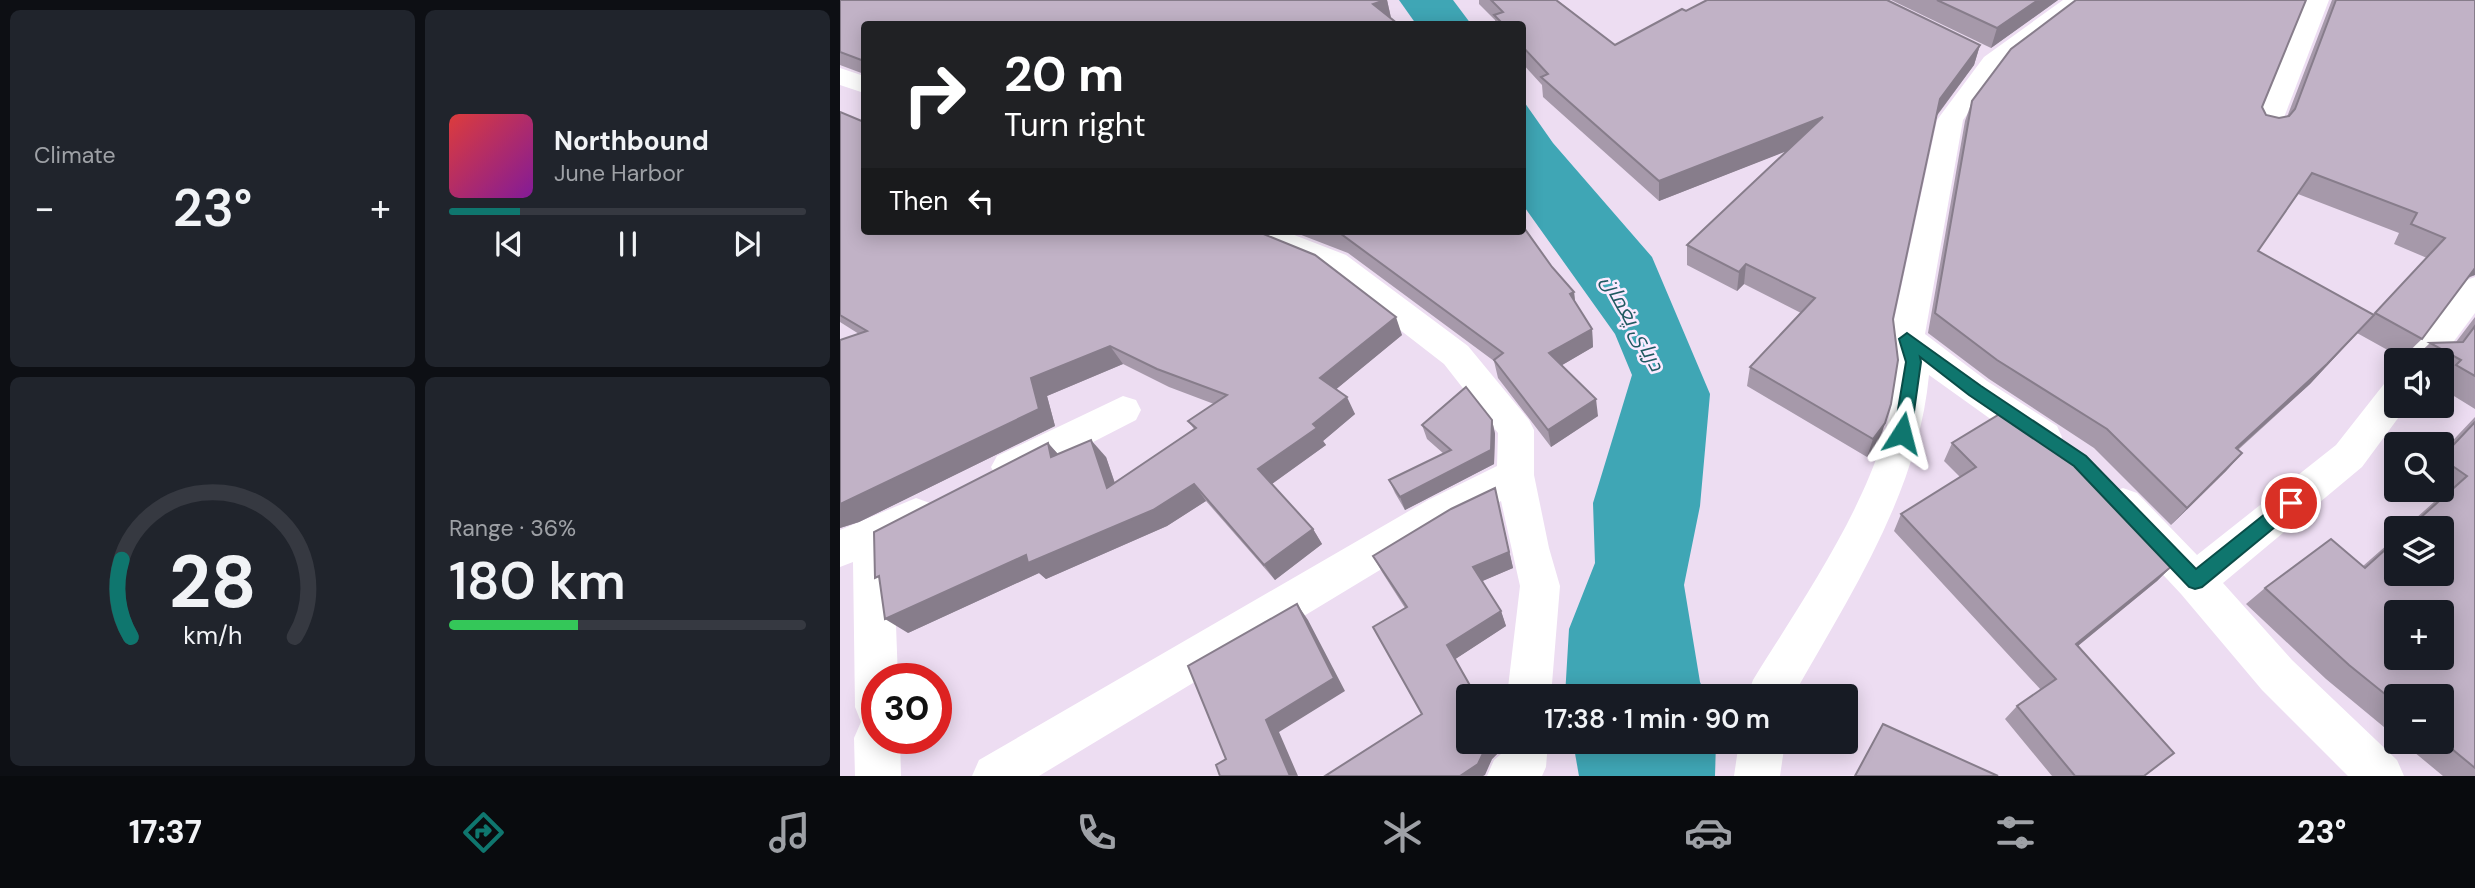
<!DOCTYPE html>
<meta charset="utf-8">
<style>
body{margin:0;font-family:"DM Sans",Cairo,sans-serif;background:#20242c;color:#f1f3f6;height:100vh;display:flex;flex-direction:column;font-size:26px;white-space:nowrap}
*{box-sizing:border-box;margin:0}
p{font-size:23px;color:#9ea1a6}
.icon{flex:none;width:38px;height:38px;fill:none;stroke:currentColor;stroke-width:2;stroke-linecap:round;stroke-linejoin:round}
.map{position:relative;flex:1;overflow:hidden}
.panel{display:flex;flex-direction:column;gap:10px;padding:10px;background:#0d0f14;width:840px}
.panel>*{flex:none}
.guide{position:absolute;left:21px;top:21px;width:665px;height:214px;border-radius:7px;box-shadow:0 4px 18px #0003;background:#202124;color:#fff;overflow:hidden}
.tools{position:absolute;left:1544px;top:348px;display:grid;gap:14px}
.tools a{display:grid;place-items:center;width:70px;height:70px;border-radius:7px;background:#171b24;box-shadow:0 4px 18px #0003;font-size:35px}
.speed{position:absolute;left:21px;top:663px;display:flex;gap:14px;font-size:35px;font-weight:700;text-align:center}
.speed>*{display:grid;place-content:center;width:91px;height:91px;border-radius:50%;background:#171b24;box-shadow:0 4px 18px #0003;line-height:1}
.speed .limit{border:10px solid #d22;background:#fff;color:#111}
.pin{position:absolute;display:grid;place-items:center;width:60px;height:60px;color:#fff;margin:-30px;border:4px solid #fff;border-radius:50%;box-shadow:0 2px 7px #0007}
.me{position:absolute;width:77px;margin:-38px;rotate:9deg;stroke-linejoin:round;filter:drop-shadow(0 0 5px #0008)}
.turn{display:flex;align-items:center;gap:24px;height:147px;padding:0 28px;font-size:32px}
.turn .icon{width:91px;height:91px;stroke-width:2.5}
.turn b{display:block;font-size:49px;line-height:60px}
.then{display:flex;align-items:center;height:66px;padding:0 28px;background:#0003;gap:14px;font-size:26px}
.big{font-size:52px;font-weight:600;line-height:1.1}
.panel .widget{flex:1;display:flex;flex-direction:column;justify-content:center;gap:10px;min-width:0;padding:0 24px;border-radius:10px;background:#20242c}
.panel .dial{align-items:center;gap:0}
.dial svg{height:182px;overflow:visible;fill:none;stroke:#363941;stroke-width:7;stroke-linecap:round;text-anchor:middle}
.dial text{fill:#f1f3f6;stroke:none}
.song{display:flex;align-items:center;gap:21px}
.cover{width:84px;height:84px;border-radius:10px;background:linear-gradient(135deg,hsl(0 70% 55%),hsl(290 70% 35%))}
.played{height:7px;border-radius:4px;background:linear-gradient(90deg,#0f766e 20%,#363941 20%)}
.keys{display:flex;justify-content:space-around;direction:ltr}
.heat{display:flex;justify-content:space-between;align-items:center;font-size:38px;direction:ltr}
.charge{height:10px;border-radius:5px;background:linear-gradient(90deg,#34c759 36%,#363941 0)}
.panel .tiles{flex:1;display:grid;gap:10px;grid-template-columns:repeat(2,1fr)}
.trip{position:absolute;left:616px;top:684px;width:402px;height:70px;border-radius:7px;background:#171b24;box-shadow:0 4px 18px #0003;font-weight:600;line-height:70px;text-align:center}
.dock{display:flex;height:112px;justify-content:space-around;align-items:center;background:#090b0e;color:#9ea1a6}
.dock .icon{width:49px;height:49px}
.dock .selected{color:#0f766e}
.dock b{font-size:32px;color:#f1f3f6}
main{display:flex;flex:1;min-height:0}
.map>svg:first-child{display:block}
</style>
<main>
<section class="panel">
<div class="tiles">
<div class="widget"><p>Climate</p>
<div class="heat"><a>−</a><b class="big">23°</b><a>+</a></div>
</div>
<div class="widget">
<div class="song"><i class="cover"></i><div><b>Northbound</b><p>June Harbor</p></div></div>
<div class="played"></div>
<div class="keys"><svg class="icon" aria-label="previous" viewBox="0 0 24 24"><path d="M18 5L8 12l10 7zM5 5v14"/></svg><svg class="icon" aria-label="pause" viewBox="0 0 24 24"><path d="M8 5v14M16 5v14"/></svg><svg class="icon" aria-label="next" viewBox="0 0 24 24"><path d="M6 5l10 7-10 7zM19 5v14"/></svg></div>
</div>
<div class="widget dial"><svg viewBox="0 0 100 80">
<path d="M14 69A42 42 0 1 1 86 69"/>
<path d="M14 69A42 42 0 0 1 10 35" stroke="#0f766e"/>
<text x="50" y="56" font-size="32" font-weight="700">28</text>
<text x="50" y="72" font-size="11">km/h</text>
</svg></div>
<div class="widget"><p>Range · 36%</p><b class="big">180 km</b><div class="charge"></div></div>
</div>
</section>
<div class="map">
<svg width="1635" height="776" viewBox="0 0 1635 776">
<rect width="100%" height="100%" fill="#edddf2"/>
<g fill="#3fa6b5">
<polygon points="559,0 613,0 631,24 576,24"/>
<polygon points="682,99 713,143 812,257 870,394 860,506 844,585 860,682 866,696 725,696 729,629 755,563 753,503 792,375 775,334 683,205"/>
<polygon points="733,742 876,742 875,776 739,776"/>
</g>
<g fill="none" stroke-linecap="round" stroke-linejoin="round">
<g fill="#fff" fill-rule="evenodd">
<path d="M1223 0H1250L1162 67 1123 120 1085 334 1147 381 1217 426 1222 437 1217 448 1204 452 1191 448 1089 375C1078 493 1010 595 953 696H907L913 680C964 596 1078 440 1050 339L1097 120 1144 57Z"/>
<polygon points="1465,0 1489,0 1440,128 1436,134 1426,136 1416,134 1412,128"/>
<polygon points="0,68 24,76 24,93 0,85"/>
<polygon points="399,231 444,231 506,255 628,346 689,420 694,430 694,475 709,548 720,586 711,696 667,696 680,586 661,501 616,524 199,776 132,776 139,760 588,500 657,466 658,433 604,364 484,271 403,238"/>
<polygon points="1635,277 1635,313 1600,360 1564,360 1624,281"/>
<polygon points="1556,380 1556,406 1567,406 1522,467 1383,583 1452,660 1557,760 1564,776 1508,776 1422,690 1341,594 1269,517 1264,505 1269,493 1283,488 1297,493 1357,555 1496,445 1544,384"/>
<polygon points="283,396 296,400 301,410 296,420 183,478 170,483 157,478 151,467 157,456"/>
<polygon points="76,498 90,503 95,515 90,527 53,544 58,679 37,679 37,738 60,738 61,776 15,776 14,738 21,722 15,707 13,562 0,567 0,530"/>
<polygon points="662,742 708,742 706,767 702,776 647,776 654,760 661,754"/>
<polygon points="899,742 945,742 940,776 894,776"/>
</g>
</g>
<g fill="#a699aa" fill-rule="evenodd">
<polygon points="0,0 547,0 551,18 24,24 24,74 0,65"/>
<polygon points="639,0 717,0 775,45 846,11 1140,45 1134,65 1096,117 1053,319 1039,442 1027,457 907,386 910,367 961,313 904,284 897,291 847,265 847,245 948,150 819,201 703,97 702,85 682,63 682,24 656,24 655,20 639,4"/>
<polygon points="1051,0 1218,0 1151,48"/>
<path d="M1492 0H1635V275L1628 278 1582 339 1562 358 1517 333 1470 384 1398 450 1402 453 1386 471 1331 525 1254 448 1149 379 1088 333 1125 121 1132 101 1422 107 1426 115 1439 118 1447 117ZM1458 194 1559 233 1554 244 1587 258 1533 315 1418 251Z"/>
<polygon points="0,112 24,231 562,335 496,389 515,414 483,441 486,445 432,484 473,529 482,544 435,580 366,501 327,526 206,579 199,573 68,633 208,443 218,454 266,457 275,483 354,429 348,421 374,404 329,387 283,364 207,396 215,426 19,522 0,528 0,341 19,334 0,322"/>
<polygon points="451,231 682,231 712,267 734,292 735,303 752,329 753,347 722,365 758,416 711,447 658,378 654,361 508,253"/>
<polygon points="1635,317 1635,409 1601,388 1601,360 1572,360 1590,343 1616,342"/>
<polygon points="1635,417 1635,776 1603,776 1562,742 1601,742 1601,696 1556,696 1556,737 1486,679 1406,604 1425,588 1523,566 1556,537 1556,574 1601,528 1565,528 1604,493 1599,490 1601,490 1601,453"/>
<polygon points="652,420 655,434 654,464 565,510 555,493 549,480 604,454 587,439 582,425"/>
<polygon points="1112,443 1310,546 1332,566 1317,581 1238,646 1304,776 1212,776 1165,719 1177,706 1201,690 1054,531 1061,514 1120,477 1104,461"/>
<polygon points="655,488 673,568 642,581 661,611 666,626 615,659 628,742 659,742 658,753 652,759 643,776 485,776 582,714 565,608 542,572 533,556"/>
</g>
<g fill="#877d8b">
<polygon points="545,0 547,0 551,18 538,22 533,4"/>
<polygon points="1198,0 1218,0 1151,48 1157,28"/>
<polygon points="1140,45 1134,65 1094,119 1100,99"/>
<polygon points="983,117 980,138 819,201 819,181"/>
<polygon points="906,264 904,284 897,291 899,272"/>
<polygon points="1635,266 1635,275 1622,279"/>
<polygon points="734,292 736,310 730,294"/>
<polygon points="1534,315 1470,384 1379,466 1396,448"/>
<polygon points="556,317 562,335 488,396 480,378"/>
<polygon points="752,329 753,347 712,371 709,353"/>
<polygon points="270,346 283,364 207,396 215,426 19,522 0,528 0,504 191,378"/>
<polygon points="507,397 515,414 483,441 486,445 429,486 418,469"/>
<polygon points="756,399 758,416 711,447 708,430"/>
<polygon points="652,420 655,434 654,464 565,510 560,497"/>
<polygon points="1045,423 1039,442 1027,457 1033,439"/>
<polygon points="251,440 266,457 282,505 267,488"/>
<polygon points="208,443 224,461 211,457"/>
<polygon points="1402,453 1386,471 1331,525 1347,508"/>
<polygon points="354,484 366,501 327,526 206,579 199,573 68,633 45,619 186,555"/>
<polygon points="655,488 673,568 638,583 633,567"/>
<polygon points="473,529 482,544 435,580 424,565"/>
<polygon points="1332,566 1317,581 1223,658 1236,644"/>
<polygon points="457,604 468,620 505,691 439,732 458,776 450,776 426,720"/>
<polygon points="661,611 666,626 614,660 607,645"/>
<polygon points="651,742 659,742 658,753 652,759 645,775 643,776 620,776"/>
</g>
<g fill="#c1b2c6" stroke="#877d8b" stroke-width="2" fill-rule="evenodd">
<polygon points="0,0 545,0 533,4 558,24 24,24 24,61 0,52"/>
<polygon points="651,0 716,0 775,45 842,9 846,11 867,0 1047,0 1140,45 1100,99 1053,319 1058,360 1051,404 1045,423 1033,439 910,367 975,298 906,264 899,272 847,245 983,117 819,181 701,77 708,74 682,46 682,24 663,24 654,15 663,12"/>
<polygon points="1097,0 1198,0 1157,28"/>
<polygon points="1236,0 1466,0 1422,107 1426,115 1439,118 1449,116 1455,109 1496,0 1635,0 1635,268 1582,339 1535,313 1605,238 1571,224 1577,213 1472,173 1418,251 1534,315 1487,364 1396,448 1402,453 1347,508 1267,429 1157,360 1095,313 1132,101 1171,49"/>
<polygon points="0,112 24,122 24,231 416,231 475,255 556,317 480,378 507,397 473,424 477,428 418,469 473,529 424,565 354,484 313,510 188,563 186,555 45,619 39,576 35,578 34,532 208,443 211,457 251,440 267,488 356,428 348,421 387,395 317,369 270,346 191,378 199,409 0,504 0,340 27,331 0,315"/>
<polygon points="682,225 712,267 734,292 730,294 752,329 709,353 756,399 708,430 654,360 663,353 501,234 492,231 682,231"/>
<polygon points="1635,326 1635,376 1616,365 1621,360 1590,343 1623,342"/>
<polygon points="626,387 652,420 651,450 560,497 549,480 611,450 582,425"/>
<polygon points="1168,409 1237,456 1316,539 1310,545 1332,566 1236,644 1334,753 1304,776 1235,776 1177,706 1216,679 1061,514 1136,467 1112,443"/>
<path d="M1635 422V768L1601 740V696H1556V703L1509 665 1425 588 1491 539 1525 568 1556 540V574H1601V528H1569L1627 476 1601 458ZM1556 612H1601V658H1556Z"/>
<polygon points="655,488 669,552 633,567 661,611 607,645 636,696 628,696 628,742 651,742 646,747 638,764 620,776 485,776 582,714 533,627 567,607 533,556 611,509"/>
<polygon points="457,604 494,678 426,720 450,776 380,776 376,765 386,759 348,666"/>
<polygon points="1043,724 1158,776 1015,776"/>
</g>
<polygon fill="#0f766e" stroke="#0a4d48" stroke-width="2" points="1067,333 1141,386 1246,456 1356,569 1445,498 1451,496 1458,498 1460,503 1458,508 1362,587 1355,589 1349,587 1234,466 1129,395 1080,357 1081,362 1071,433 1068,438 1057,438 1054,433 1066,362 1059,339"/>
<g text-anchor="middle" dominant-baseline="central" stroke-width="5" stroke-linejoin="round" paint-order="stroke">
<g font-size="21" font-style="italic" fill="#1f5961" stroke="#faeaff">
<text transform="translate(793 323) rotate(61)">دریای پغمان</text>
</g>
</g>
</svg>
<div class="tools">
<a><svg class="icon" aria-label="sound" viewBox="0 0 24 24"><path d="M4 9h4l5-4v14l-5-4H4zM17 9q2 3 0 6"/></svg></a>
<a><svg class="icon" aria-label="search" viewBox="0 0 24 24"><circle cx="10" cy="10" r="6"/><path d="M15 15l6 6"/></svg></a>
<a><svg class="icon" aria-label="layers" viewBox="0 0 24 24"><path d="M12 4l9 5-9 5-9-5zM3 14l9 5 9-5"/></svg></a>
<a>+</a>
<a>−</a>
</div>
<div class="speed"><div class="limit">30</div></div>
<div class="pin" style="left:1451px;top:503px;background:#d93025"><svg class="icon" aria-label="arrive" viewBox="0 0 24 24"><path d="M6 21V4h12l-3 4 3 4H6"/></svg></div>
<svg class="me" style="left:1062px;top:433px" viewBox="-20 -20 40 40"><path d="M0-17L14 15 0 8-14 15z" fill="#0f766e" stroke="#fff" stroke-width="4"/></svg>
<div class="trip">17:38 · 1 min · 90 m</div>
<div class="guide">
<div class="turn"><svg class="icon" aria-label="right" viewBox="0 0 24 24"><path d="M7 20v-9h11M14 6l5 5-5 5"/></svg><div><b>20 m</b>Turn right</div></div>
<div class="then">Then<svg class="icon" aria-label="left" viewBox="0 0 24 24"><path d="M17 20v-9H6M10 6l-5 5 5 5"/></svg></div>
</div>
</div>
</main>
<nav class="dock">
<b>17:37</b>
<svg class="icon selected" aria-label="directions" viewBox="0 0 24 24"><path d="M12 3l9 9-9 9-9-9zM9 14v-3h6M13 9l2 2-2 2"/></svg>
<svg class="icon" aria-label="music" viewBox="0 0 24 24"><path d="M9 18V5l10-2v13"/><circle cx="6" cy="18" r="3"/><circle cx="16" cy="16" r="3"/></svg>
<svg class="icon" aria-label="phone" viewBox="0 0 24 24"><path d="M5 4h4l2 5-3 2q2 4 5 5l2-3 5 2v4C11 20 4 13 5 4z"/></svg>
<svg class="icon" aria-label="climate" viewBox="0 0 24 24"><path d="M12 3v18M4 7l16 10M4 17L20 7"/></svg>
<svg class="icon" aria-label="car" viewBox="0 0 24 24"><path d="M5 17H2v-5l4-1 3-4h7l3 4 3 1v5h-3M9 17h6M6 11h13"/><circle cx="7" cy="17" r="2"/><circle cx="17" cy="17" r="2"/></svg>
<svg class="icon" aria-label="filters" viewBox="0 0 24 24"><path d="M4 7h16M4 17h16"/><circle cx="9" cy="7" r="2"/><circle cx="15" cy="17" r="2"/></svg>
<b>23°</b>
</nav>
